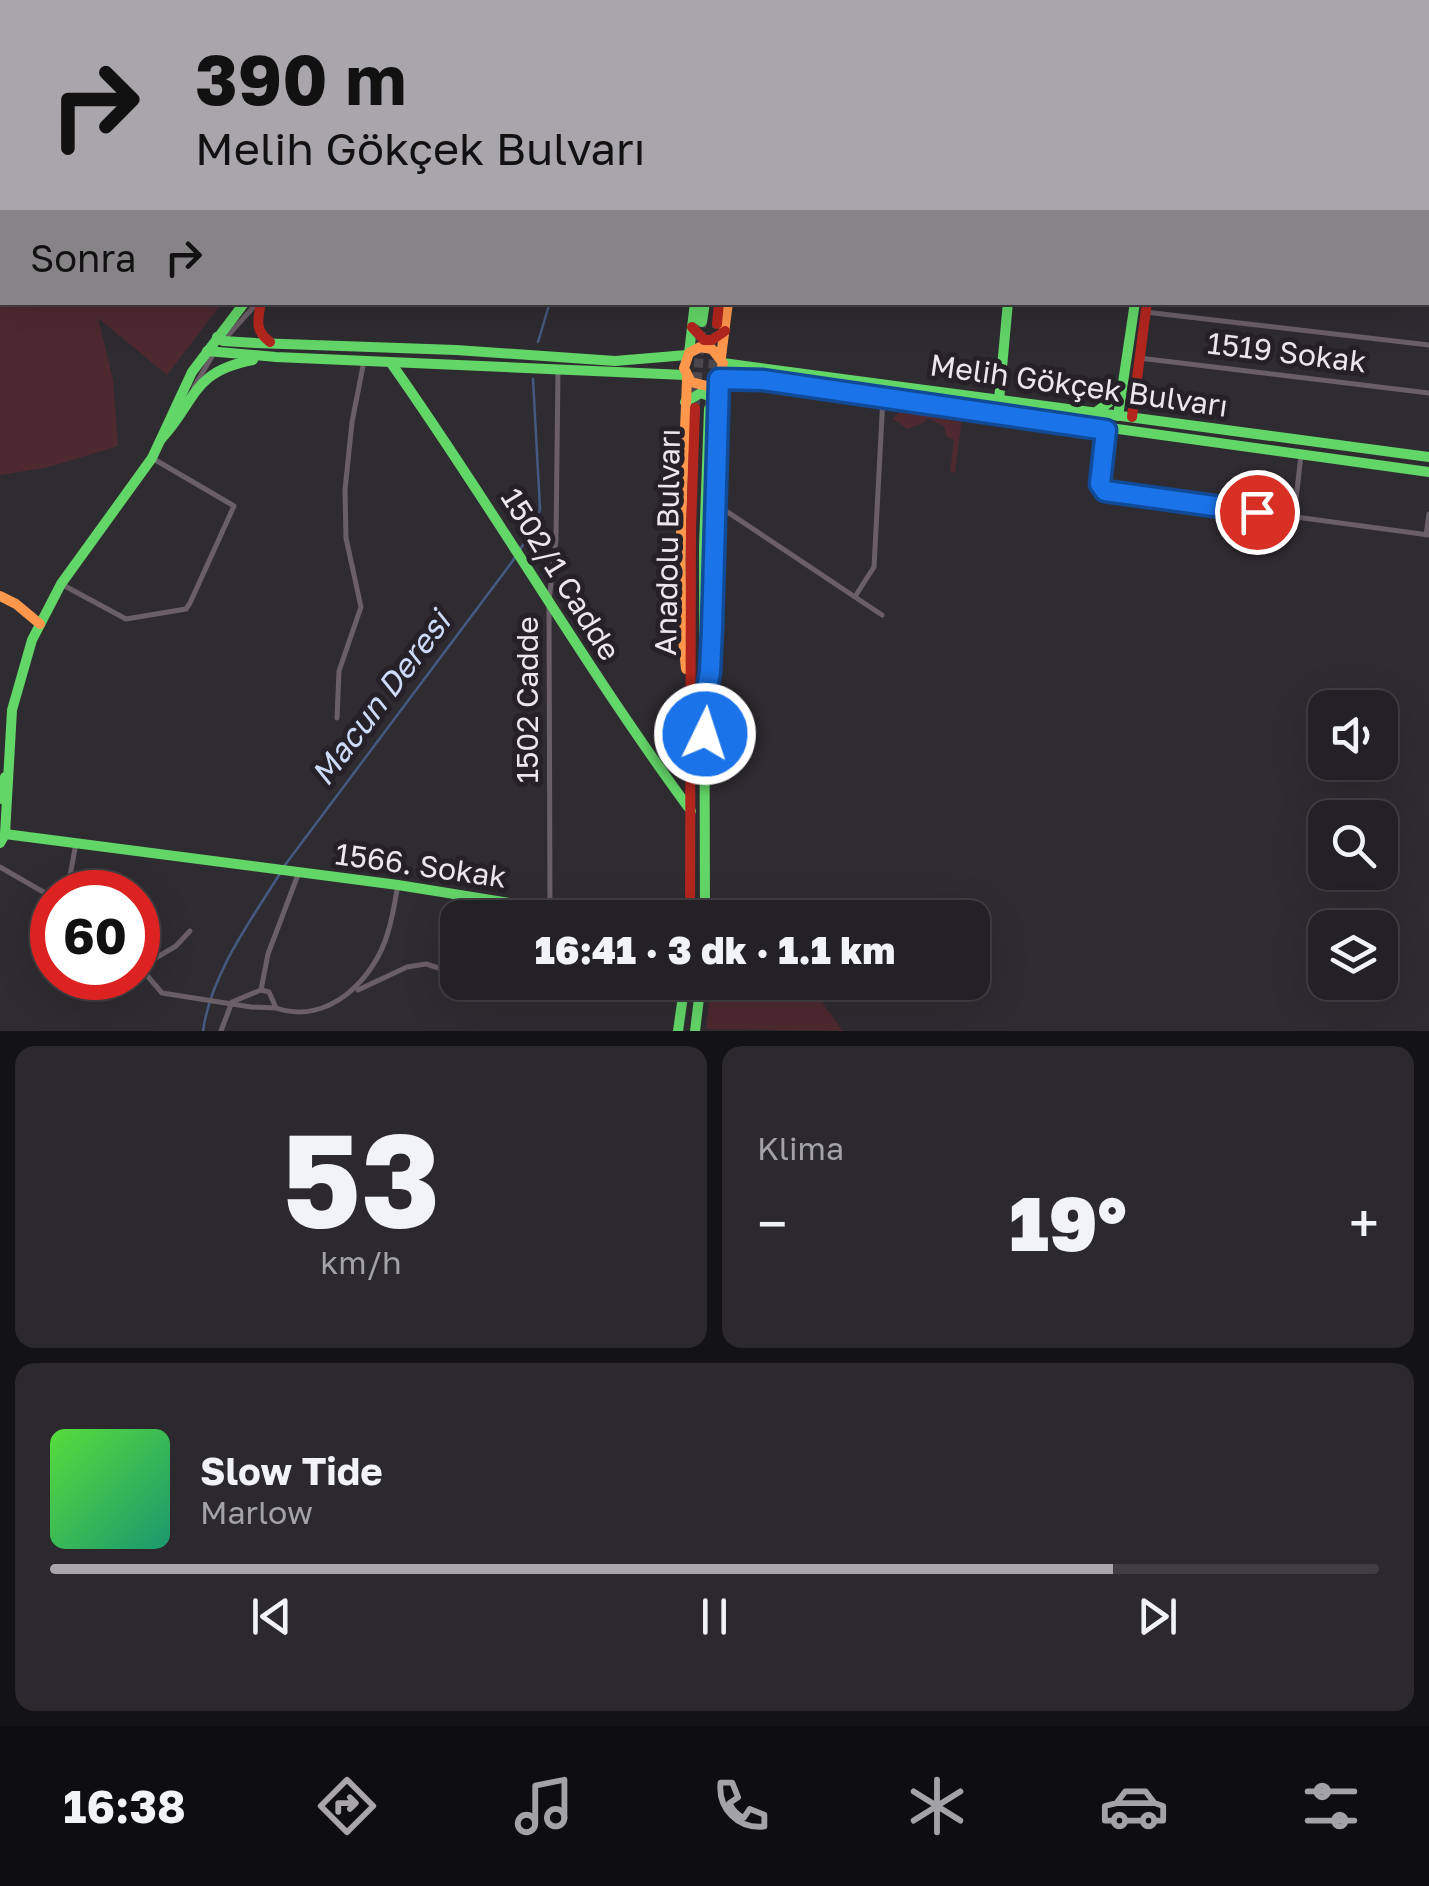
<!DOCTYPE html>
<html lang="tr">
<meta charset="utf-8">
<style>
body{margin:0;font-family:"Golos Text",sans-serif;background:#2b292d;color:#f1f3f6;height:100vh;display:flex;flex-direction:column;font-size:38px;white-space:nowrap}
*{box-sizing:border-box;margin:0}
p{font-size:32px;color:#a3a3a7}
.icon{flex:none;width:55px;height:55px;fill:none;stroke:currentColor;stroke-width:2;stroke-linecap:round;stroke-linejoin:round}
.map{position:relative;height:1031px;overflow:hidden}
.panel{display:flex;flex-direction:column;gap:15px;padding:15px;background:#131214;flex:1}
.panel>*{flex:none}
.guide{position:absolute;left:0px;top:0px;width:1430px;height:305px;box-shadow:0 10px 40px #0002,0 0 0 2px #403e42;background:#a9a6ab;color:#111;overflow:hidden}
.buttons{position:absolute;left:1308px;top:690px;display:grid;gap:20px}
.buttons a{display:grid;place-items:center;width:90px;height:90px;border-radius:20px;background:#232125;box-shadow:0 10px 40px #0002,0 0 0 2px #403e42;font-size:50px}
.speed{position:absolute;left:30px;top:870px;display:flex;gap:20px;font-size:50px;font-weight:700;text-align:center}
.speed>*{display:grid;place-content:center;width:130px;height:130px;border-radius:50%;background:#232125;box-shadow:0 10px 40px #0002,0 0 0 2px #403e42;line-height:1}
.speed .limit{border:15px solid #d22;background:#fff;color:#111}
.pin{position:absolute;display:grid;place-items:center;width:85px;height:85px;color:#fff;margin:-42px;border:5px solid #fff;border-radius:50%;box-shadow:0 2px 10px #0007}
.me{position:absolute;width:110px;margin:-55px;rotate:4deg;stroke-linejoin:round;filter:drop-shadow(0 0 8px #0008)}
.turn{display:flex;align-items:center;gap:35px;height:210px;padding:0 30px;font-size:45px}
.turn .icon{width:130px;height:130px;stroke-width:2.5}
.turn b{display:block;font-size:70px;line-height:85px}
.then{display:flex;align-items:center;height:95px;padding:0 30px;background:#0003;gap:20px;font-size:38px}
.big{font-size:75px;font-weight:800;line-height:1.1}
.panel .widget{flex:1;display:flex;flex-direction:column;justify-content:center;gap:15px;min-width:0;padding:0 35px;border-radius:20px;background:#2b292d}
.panel .dial{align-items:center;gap:0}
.dial b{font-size:130px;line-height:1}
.song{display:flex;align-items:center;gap:30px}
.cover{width:120px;height:120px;border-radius:15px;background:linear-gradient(135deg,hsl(110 70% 55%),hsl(160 70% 35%))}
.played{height:10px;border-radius:5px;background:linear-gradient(90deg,#a9a6ab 80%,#403e42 80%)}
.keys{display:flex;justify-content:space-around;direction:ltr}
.heat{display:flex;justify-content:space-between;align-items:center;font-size:55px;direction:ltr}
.panel .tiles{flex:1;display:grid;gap:15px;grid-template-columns:1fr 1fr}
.widget:last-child{grid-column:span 2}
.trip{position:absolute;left:440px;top:900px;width:550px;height:100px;border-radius:20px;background:#232125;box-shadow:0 10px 40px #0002,0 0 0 2px #403e42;font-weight:800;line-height:100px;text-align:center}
.tab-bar{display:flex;height:160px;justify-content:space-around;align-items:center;background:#0e0d0f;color:#a3a3a7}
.tab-bar .icon{width:70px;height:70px}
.tab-bar .active{color:#a9a6ab}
.tab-bar b{font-size:45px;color:#f1f3f6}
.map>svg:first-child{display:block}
</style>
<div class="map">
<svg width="1429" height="1031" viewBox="0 0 1429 1031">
<rect width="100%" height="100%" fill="#2f2c31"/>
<g fill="#4e2930">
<polygon points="0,0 400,0 2,2 2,302 222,303 167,375 98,318 113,380 118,446 49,467 0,475"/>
<polygon points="902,409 962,417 955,473 950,472 954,440 946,436 944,426 926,418 925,422 908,429 893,419"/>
<polygon points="807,982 843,1031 706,1029 711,983"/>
</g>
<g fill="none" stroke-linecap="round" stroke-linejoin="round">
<g stroke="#465980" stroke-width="2.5">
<polyline points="631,2 631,0"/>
<polyline points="538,342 550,302"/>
<polyline points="285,865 512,562 535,526 540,509 533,379"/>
<path d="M203 1031C211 974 251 920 281 872"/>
</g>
<g stroke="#4b484d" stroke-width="9" stroke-dasharray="9 4.5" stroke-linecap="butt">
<polyline points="695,408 702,322"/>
<polyline points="709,409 717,324"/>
</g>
<g stroke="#6a5f67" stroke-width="5">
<polyline points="405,2 406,0"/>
<polyline points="434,2 435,0"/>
<polyline points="1145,312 1429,345"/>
<polyline points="223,341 258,302"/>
<polyline points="1139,358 1429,393"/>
<polyline points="194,387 214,353"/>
<polyline points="1106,430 1100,484 1105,491 1429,535"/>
<polyline points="717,505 882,615"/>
<polyline points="1294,517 1301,455"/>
<polyline points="1426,535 1429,514"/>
<polyline points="63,585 126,619 186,609 190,603 234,506 152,458"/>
<polyline points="856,595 874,567 883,397"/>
<polyline points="337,718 339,671 361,607 346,538 345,490 352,422 364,361"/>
<polyline points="0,867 52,897"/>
<polyline points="67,892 76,843"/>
<polyline points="550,909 549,601 556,540 558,371"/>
<polyline points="138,965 162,993 251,1007 276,1008"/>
<polyline points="139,968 176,946 190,931"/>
<polyline points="484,982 560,998"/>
<polyline points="261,990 268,954 299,872"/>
<polyline points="358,990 407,967 426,964 458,974"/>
<path d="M221 1031 232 1002 261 990 269 992 276 1008C328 1026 375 979 388 932 393 916 395 900 398 885"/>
</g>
<g stroke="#63d668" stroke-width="10">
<polyline points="742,0 742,2"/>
<polyline points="1173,0 1173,2"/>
<polyline points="1428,0 1429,3"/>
<polyline points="418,2 419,0"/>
<polyline points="702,322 705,302"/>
<polyline points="217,337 223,341 256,343 456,350 615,361 687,355"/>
<polyline points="207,351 276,357 685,375"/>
<polyline points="689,353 695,302"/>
<path d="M391 363C495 510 584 666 691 811"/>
<polyline points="723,363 1429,457"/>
<polyline points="719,379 763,380 1429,472"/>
<polyline points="999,400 1008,302"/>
<polyline points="685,402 701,393 713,398 716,407"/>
<polyline points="1096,412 1119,395"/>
<polyline points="1118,416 1135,302"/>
<path d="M162 438C196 401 192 371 253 360"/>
<polyline points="0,799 5,777"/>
<polyline points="5,834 398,885 603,918"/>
<polyline points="0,843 5,834 12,710 32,640 61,584 152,458 192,372 245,302"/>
<polyline points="705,918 704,547 709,409"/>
<polyline points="678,1031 685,982"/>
<polyline points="695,1031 701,982"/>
</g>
<g stroke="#ff974d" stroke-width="10">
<polyline points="721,357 728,302"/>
<polyline points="0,596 16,604 40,624"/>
<path d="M686 669C675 573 684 475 687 378"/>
<polyline points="707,687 712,629 718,381 723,363 712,349 700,347 689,353 684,368 691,382 707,386 718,381"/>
</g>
<g stroke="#b3261e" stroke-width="10">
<polyline points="1032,0 1032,2"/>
<polyline points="1188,0 1188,2"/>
<polyline points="757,2 758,0"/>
<path d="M261 302C258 320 254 330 270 342"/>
<polyline points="717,324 719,302"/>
<polyline points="692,327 704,340 712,340 725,331"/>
<polyline points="1132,417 1147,302"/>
<polyline points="690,918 691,529 695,408"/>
</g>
</g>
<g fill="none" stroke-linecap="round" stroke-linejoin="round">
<g stroke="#114b97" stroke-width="25">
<polyline id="route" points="705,734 704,704 710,672 712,628 719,379 763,380 1106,430 1100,484 1105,491 1257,512"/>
</g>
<use href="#route" stroke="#1a73e8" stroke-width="18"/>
</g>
<g text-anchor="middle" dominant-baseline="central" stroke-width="10" stroke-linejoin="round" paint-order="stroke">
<g font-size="30" fill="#ebe7ec" stroke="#262128">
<text transform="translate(1287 352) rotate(7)">1519 Sokak</text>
<text transform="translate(1079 385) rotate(8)">Melih Gökçek Bulvarı</text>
<text transform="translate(667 542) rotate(-89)">Anadolu Bulvarı</text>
<text transform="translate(561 574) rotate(58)">1502/1 Cadde</text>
<text transform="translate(527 700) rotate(-90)">1502 Cadde</text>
<text transform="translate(421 865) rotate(8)">1566. Sokak</text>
</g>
<g font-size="32" font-style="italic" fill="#cddbf8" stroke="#262128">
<text transform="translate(380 698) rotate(-53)">Macun Deresi</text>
</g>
</g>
</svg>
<div class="buttons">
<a><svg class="icon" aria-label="sound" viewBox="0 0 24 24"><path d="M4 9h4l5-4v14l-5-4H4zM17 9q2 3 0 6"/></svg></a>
<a><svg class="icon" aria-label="search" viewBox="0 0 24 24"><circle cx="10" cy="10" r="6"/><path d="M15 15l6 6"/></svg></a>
<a><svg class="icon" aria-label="layers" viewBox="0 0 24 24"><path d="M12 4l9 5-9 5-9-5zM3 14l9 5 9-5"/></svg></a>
</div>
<div class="speed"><div class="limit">60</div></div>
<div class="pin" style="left:1257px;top:512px;background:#d93025"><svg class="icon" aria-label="arrive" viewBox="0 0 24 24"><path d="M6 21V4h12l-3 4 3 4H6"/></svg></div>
<svg class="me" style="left:705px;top:734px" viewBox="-20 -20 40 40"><circle r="17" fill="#1a73e8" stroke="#fff" stroke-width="3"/><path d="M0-11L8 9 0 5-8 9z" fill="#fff"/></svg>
<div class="trip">16:41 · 3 dk · 1.1 km</div>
<div class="guide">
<div class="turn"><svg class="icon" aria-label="right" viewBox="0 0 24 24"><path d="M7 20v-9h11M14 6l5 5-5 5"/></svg><div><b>390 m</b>Melih Gökçek Bulvarı</div></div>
<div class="then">Sonra<svg class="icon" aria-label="right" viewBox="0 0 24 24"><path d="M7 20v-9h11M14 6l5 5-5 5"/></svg></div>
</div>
</div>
<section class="panel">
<div class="tiles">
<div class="widget dial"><b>53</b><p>km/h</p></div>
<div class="widget"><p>Klima</p>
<div class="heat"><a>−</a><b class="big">19°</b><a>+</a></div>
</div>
<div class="widget">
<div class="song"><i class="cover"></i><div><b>Slow Tide</b><p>Marlow</p></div></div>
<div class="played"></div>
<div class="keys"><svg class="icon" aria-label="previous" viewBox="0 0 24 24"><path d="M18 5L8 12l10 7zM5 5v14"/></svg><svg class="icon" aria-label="pause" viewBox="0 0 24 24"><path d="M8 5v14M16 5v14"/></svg><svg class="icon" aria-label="next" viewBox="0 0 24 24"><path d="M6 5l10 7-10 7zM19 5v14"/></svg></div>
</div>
</div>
</section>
<nav class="tab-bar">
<b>16:38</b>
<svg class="icon active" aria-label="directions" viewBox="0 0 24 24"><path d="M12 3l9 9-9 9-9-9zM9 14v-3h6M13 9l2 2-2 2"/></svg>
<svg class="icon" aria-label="music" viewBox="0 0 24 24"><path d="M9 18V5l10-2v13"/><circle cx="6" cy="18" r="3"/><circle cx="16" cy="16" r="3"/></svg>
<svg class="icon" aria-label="phone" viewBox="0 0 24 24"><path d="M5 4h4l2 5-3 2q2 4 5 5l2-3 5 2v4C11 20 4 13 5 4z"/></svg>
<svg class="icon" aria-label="climate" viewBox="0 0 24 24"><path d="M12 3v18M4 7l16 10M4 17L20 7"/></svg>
<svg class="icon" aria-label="car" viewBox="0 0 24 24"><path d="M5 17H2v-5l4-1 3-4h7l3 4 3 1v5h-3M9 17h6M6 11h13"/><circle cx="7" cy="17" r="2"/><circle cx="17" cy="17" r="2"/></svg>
<svg class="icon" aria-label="filters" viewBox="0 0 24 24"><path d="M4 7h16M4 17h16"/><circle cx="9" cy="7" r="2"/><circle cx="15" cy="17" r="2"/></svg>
</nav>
